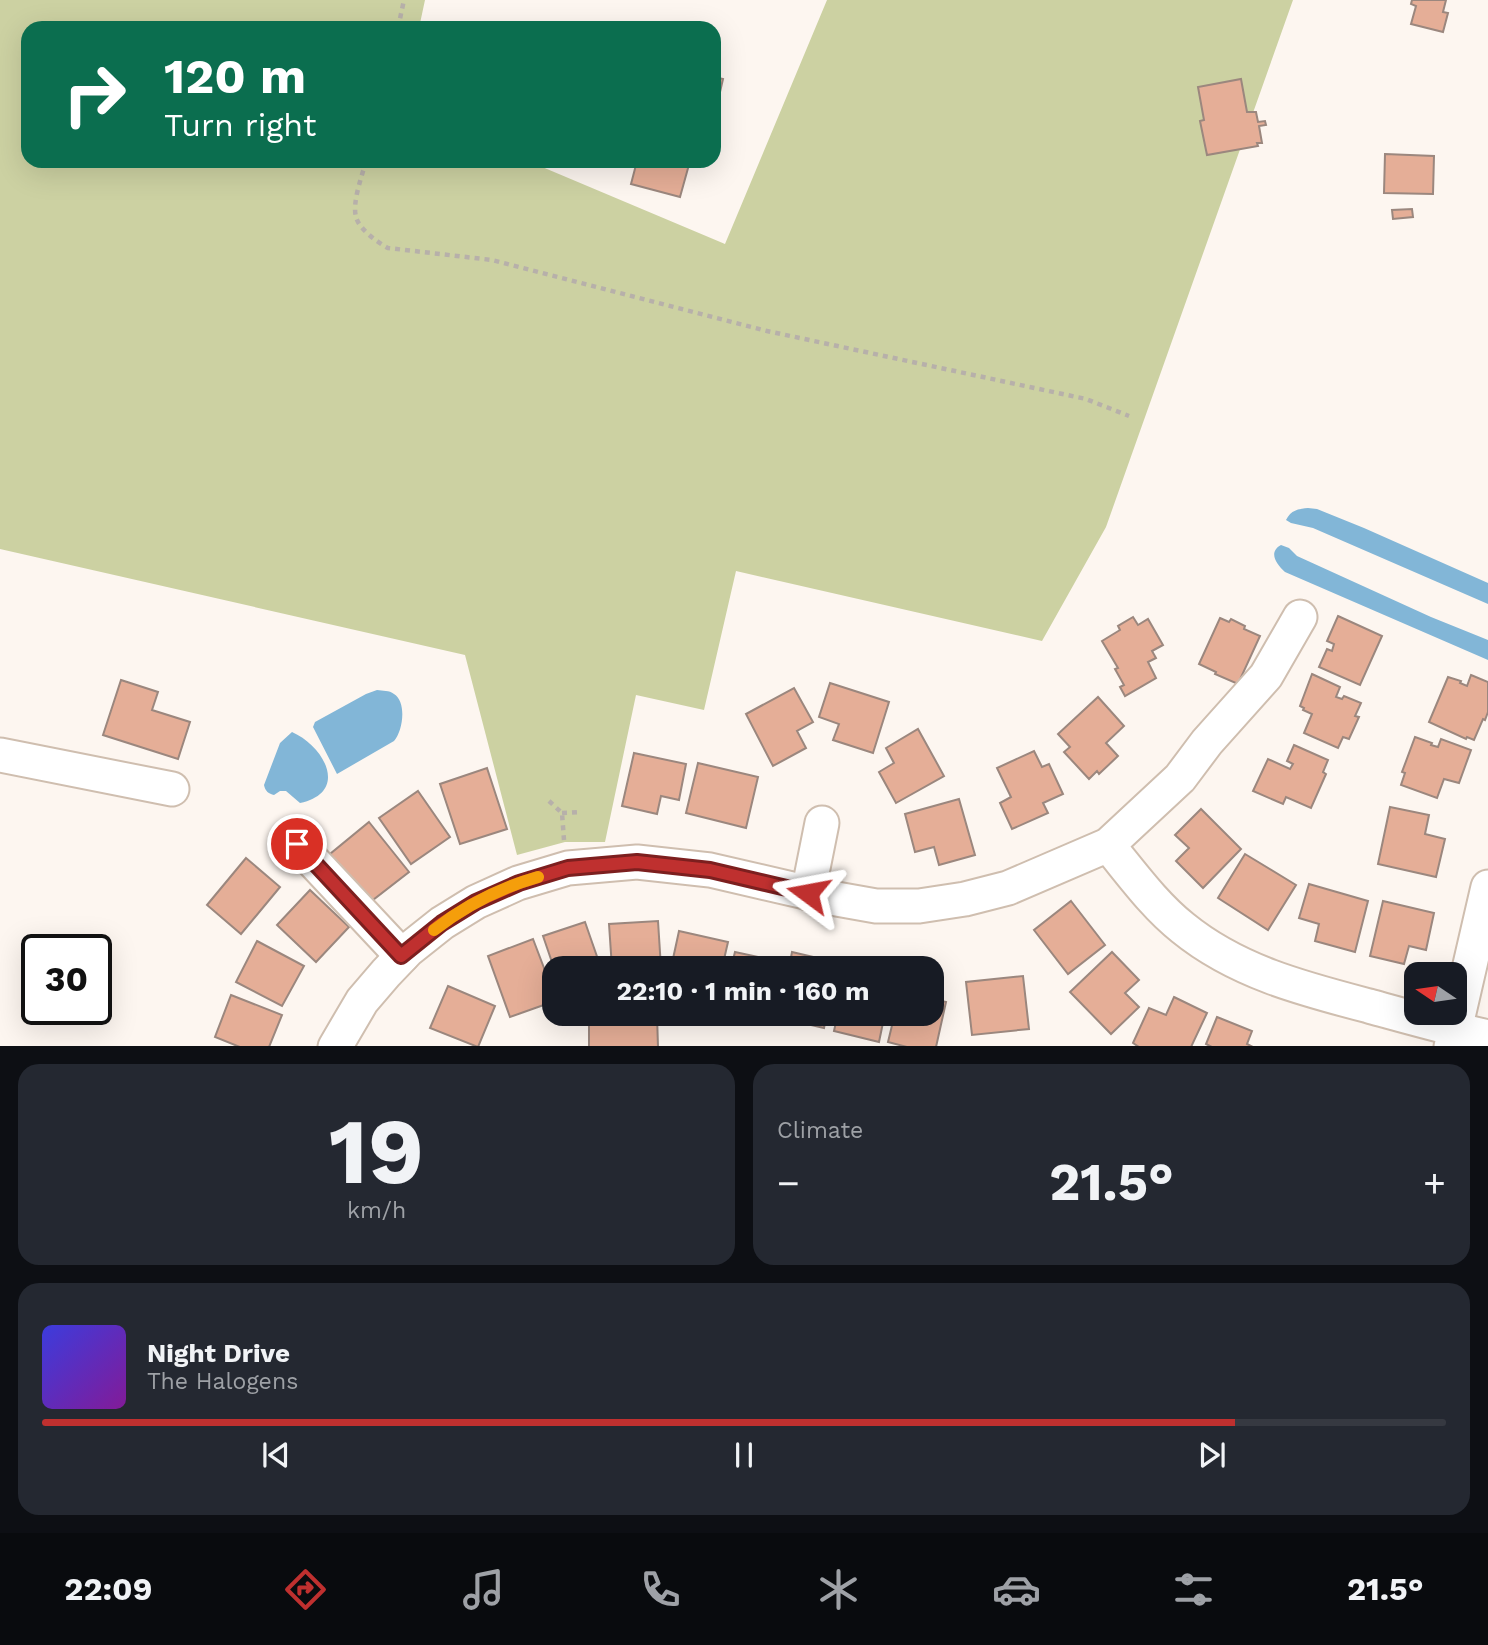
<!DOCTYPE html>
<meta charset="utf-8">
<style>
body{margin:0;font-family:"Work Sans",sans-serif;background:#242831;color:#f1f3f6;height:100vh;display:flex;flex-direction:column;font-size:26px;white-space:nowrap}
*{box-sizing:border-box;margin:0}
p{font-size:23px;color:#9ea1a6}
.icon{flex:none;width:38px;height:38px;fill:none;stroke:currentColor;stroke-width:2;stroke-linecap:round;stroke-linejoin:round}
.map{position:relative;height:1046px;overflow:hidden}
.drawer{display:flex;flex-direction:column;gap:18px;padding:18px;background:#0d0f14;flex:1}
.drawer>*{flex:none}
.guide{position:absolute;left:21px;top:21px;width:700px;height:147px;border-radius:21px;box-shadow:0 7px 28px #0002;background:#0b6e4f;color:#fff;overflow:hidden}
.needle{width:46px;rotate:283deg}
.tools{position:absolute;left:1404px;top:962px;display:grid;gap:14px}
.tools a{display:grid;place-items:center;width:63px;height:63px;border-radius:14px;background:#171b24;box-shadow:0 7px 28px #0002;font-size:35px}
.speed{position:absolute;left:21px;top:934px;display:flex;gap:14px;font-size:35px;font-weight:700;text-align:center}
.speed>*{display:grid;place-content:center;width:91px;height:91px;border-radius:50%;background:#171b24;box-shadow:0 7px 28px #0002;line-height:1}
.speed .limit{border:4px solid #111;border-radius:10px;background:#fff;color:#111}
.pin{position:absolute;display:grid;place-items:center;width:60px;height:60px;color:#fff;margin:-30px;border:4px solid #fff;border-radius:50%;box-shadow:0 2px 7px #0007}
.me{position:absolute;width:77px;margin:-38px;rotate:283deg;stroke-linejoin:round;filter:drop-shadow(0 0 5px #0008)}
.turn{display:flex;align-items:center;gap:24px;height:147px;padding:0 28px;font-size:32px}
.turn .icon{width:91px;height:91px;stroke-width:2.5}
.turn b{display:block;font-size:49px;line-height:60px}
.big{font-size:52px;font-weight:700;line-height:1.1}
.drawer .tile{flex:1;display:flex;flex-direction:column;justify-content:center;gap:10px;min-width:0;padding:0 24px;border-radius:21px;background:#242831}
.drawer .dial{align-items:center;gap:0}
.dial b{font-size:91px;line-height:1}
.song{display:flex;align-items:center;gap:21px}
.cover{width:84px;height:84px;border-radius:10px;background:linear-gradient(135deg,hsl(240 70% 55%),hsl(290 70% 35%))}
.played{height:7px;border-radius:4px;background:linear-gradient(90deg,#bf302f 85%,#363941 85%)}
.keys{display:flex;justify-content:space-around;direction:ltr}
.heat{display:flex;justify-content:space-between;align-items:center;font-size:38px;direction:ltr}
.drawer .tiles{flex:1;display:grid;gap:18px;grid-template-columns:1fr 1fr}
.tile:last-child{grid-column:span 2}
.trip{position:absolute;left:542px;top:956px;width:402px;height:70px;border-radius:21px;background:#171b24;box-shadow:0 7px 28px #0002;font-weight:700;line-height:70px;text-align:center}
.dock{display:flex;height:112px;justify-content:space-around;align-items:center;background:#090b0e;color:#9ea1a6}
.dock .icon{width:49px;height:49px}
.dock .selected{color:#bf302f}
.dock b{font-size:32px;color:#f1f3f6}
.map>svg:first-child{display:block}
</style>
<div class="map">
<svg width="1488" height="1047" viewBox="0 0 1488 1047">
<rect width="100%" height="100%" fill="#fdf6f0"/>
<polygon fill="#ccd1a2" points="0,0 425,0 419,28 28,28 28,161 528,161 725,244 827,0 1293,0 1106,527 1042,641 736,571 704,710 636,695 605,842 565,842 517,855 465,655 0,549"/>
<g fill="#82b6d7">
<path d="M1308 508 1317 509 1364 528 1488 583V604L1313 528 1291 523 1286 520C1291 510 1298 509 1308 508Z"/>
<path d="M1281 545 1289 548 1297 556 1431 617 1488 640V660L1285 572C1276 564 1268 552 1281 545Z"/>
<path d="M377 690C383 691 389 690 394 694 407 702 403 731 394 741L337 774 313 727 315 722 366 694Z"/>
<path d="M292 732C324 746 350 792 300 803L286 791H280L274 795C269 794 265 791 264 785L280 743Z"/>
</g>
<g fill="#e5ae97" stroke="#9b877e" stroke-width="2">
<polygon points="1412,0 1446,0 1443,12 1448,13 1443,32 1411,24 1416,6 1411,4"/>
<polygon points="714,77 723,79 714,118"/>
<polygon points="1241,79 1247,112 1256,112 1258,122 1265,121 1266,125 1259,126 1262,143 1257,143 1258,146 1207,155 1200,121 1204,120 1198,87"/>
<polygon points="1385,154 1434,156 1433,194 1384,193"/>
<polygon points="637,161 690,161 680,197 631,184"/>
<polygon points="1412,209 1413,217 1393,219 1392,210"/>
<polygon points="1338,616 1382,636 1360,685 1319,667 1327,649 1332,651 1334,644 1327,641"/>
<polygon points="1133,617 1138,625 1148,619 1163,645 1152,651 1156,658 1148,662 1156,678 1125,696 1120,687 1124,685 1115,669 1118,668 1102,641 1120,630 1118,626"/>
<polygon points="1220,618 1229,622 1231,619 1245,626 1244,629 1260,636 1238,684 1215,674 1216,672 1199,664"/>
<polygon points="1312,674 1340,687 1336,697 1342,699 1344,696 1361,703 1355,716 1359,717 1349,739 1343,737 1338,748 1304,733 1312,714 1303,710 1304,708 1300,706"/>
<polygon points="1471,675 1488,682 1488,712 1485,720 1483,719 1474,740 1467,737 1466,739 1429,722 1448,677 1461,681 1460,683 1467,686"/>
<polygon points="121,680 158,692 152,710 190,722 178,759 103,735"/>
<polygon points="830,683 889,702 873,753 833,740 839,724 819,717"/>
<polygon points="794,688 813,722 797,731 806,748 773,766 746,714"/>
<polygon points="1098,697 1124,726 1106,743 1118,756 1099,774 1097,771 1089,779 1064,752 1070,747 1058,734"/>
<polygon points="918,729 944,776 896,803 879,772 894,763 886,748"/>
<polygon points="1415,737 1432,743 1431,745 1438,747 1441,739 1471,750 1459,783 1444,779 1437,798 1401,785 1405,773 1402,772"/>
<polygon points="1294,745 1328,760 1323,772 1326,774 1311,808 1286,797 1283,804 1253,791 1268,759 1290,769 1293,764 1287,761"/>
<polygon points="1034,751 1042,767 1049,764 1063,794 1043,803 1048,813 1012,829 1000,803 1011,797 997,768"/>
<polygon points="634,753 686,764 679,800 661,796 657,814 622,806"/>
<polygon points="698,763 758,777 746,828 686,813"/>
<polygon points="487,768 507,829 460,844 440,784"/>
<polygon points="418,791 450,837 411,864 379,818"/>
<polygon points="959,799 975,855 939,865 934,847 915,852 905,814"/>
<polygon points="1390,807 1429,815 1425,834 1445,839 1436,877 1378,864"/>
<polygon points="1201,809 1241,849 1203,888 1176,861 1189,848 1175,835"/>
<polygon points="369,822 409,872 369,903 330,854"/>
<polygon points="1245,854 1296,885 1268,930 1218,898"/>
<polygon points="246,858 280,887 241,934 207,905"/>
<polygon points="1309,884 1368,901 1355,952 1315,941 1319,924 1299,918"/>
<polygon points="310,890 349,927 316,962 277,925"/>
<polygon points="1071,901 1105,945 1068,974 1034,930"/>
<polygon points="1383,901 1434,913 1426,950 1409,946 1404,964 1370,956"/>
<polygon points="658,921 661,968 612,968 609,924"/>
<polygon points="585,922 601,968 555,968 555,971 543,936"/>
<polygon points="679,931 728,942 722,968 671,968"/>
<polygon points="533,939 555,997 555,1001 510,1017 488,956"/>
<polygon points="257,941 304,966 282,1006 236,982"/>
<polygon points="735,952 782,962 781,968 731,968"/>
<polygon points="792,952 839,963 838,968 789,968"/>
<polygon points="1112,952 1139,980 1125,993 1139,1007 1111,1034 1070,992"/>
<polygon points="1023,976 1029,1029 972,1035 966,982"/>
<polygon points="448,986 495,1006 478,1047 430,1028"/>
<polygon points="231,995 282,1015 269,1047 240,1047 215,1037"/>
<polygon points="1174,997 1207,1013 1191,1047 1139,1047 1133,1043 1149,1008 1166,1015"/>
<polygon points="933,999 946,1002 936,1047 907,1047 888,1042 895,1013 933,1013"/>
<polygon points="778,1013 827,1013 824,1028 777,1017"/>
<polygon points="838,1013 885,1013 879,1042 834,1031"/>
<polygon points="657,1015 658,1047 589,1047 589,1016"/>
<polygon points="1217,1017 1252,1031 1247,1044 1253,1047 1212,1047 1206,1044"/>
</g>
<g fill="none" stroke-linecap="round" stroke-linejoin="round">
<g stroke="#cfbeaf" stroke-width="37">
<g id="minor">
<polyline points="0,755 172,789"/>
<polyline points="297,844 402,956"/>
<path d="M1108 845C1132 874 1154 905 1183 928 1237 972 1304 989 1369 1006 1409 1017 1448 1028 1488 1037"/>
<polyline points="808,893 822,823"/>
<polyline points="335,1047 362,1001 386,973 408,950 442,923 476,902 518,883 568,868 637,862 710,870 831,898 876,906 919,906 965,899 1008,888 1108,845 1180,778 1207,742 1266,676 1300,617"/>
<polyline points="1451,1047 1488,887"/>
</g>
</g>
<g stroke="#b7b0aa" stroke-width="4.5" stroke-dasharray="5 5" stroke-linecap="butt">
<polyline points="398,28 404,0"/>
<path d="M366 161C362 176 352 202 356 217 359 229 377 242 388 248L492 260 767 331 1086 399 1129 416"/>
<polyline points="549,801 562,813 564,840"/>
<polyline points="562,813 580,812"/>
</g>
<use href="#minor" stroke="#fff" stroke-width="33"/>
</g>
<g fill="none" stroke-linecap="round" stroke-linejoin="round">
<g stroke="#7c1f1f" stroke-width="18">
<polyline id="route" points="297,844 401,956 442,923 476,902 519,883 568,868 637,862 710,870 808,893"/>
</g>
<use href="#route" stroke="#bf302f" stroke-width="12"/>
<path stroke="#f59e0b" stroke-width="12" d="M434 930C466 905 500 888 538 877"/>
</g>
</svg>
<div class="tools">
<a><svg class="needle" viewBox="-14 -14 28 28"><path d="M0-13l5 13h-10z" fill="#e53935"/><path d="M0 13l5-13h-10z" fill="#9ea1a6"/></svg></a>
</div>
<div class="speed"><div class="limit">30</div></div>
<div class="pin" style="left:297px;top:844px;background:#d93025"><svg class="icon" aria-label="arrive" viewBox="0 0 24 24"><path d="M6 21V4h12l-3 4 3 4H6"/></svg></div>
<svg class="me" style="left:808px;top:893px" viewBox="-20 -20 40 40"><path d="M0-17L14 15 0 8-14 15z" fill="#bf302f" stroke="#fff" stroke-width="4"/></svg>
<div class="trip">22:10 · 1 min · 160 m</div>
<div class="guide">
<div class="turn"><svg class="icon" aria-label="right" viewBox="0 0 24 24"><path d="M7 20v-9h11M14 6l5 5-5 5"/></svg><div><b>120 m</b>Turn right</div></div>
</div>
</div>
<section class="drawer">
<div class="tiles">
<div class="tile dial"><b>19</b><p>km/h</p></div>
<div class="tile"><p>Climate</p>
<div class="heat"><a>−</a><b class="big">21.5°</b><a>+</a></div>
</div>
<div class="tile">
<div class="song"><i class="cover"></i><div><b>Night Drive</b><p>The Halogens</p></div></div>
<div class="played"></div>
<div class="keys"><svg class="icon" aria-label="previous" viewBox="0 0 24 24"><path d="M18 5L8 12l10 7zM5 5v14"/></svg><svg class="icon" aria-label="pause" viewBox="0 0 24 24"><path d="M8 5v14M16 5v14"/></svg><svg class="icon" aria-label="next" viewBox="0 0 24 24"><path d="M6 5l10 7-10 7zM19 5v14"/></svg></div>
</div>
</div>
</section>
<nav class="dock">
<b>22:09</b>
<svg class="icon selected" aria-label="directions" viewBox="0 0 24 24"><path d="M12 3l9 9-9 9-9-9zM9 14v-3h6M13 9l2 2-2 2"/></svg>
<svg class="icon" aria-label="music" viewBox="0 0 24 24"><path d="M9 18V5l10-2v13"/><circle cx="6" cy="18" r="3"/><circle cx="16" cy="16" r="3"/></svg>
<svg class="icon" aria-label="phone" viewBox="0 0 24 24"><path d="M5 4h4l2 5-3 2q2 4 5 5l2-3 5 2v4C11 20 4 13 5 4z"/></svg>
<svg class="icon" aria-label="climate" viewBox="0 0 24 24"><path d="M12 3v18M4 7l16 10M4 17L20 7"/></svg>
<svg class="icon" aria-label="car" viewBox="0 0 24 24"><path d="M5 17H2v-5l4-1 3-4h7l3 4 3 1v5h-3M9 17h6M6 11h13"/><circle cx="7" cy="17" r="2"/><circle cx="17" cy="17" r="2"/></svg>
<svg class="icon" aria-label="filters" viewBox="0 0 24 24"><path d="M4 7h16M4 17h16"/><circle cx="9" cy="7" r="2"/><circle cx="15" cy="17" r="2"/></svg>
<b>21.5°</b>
</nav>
